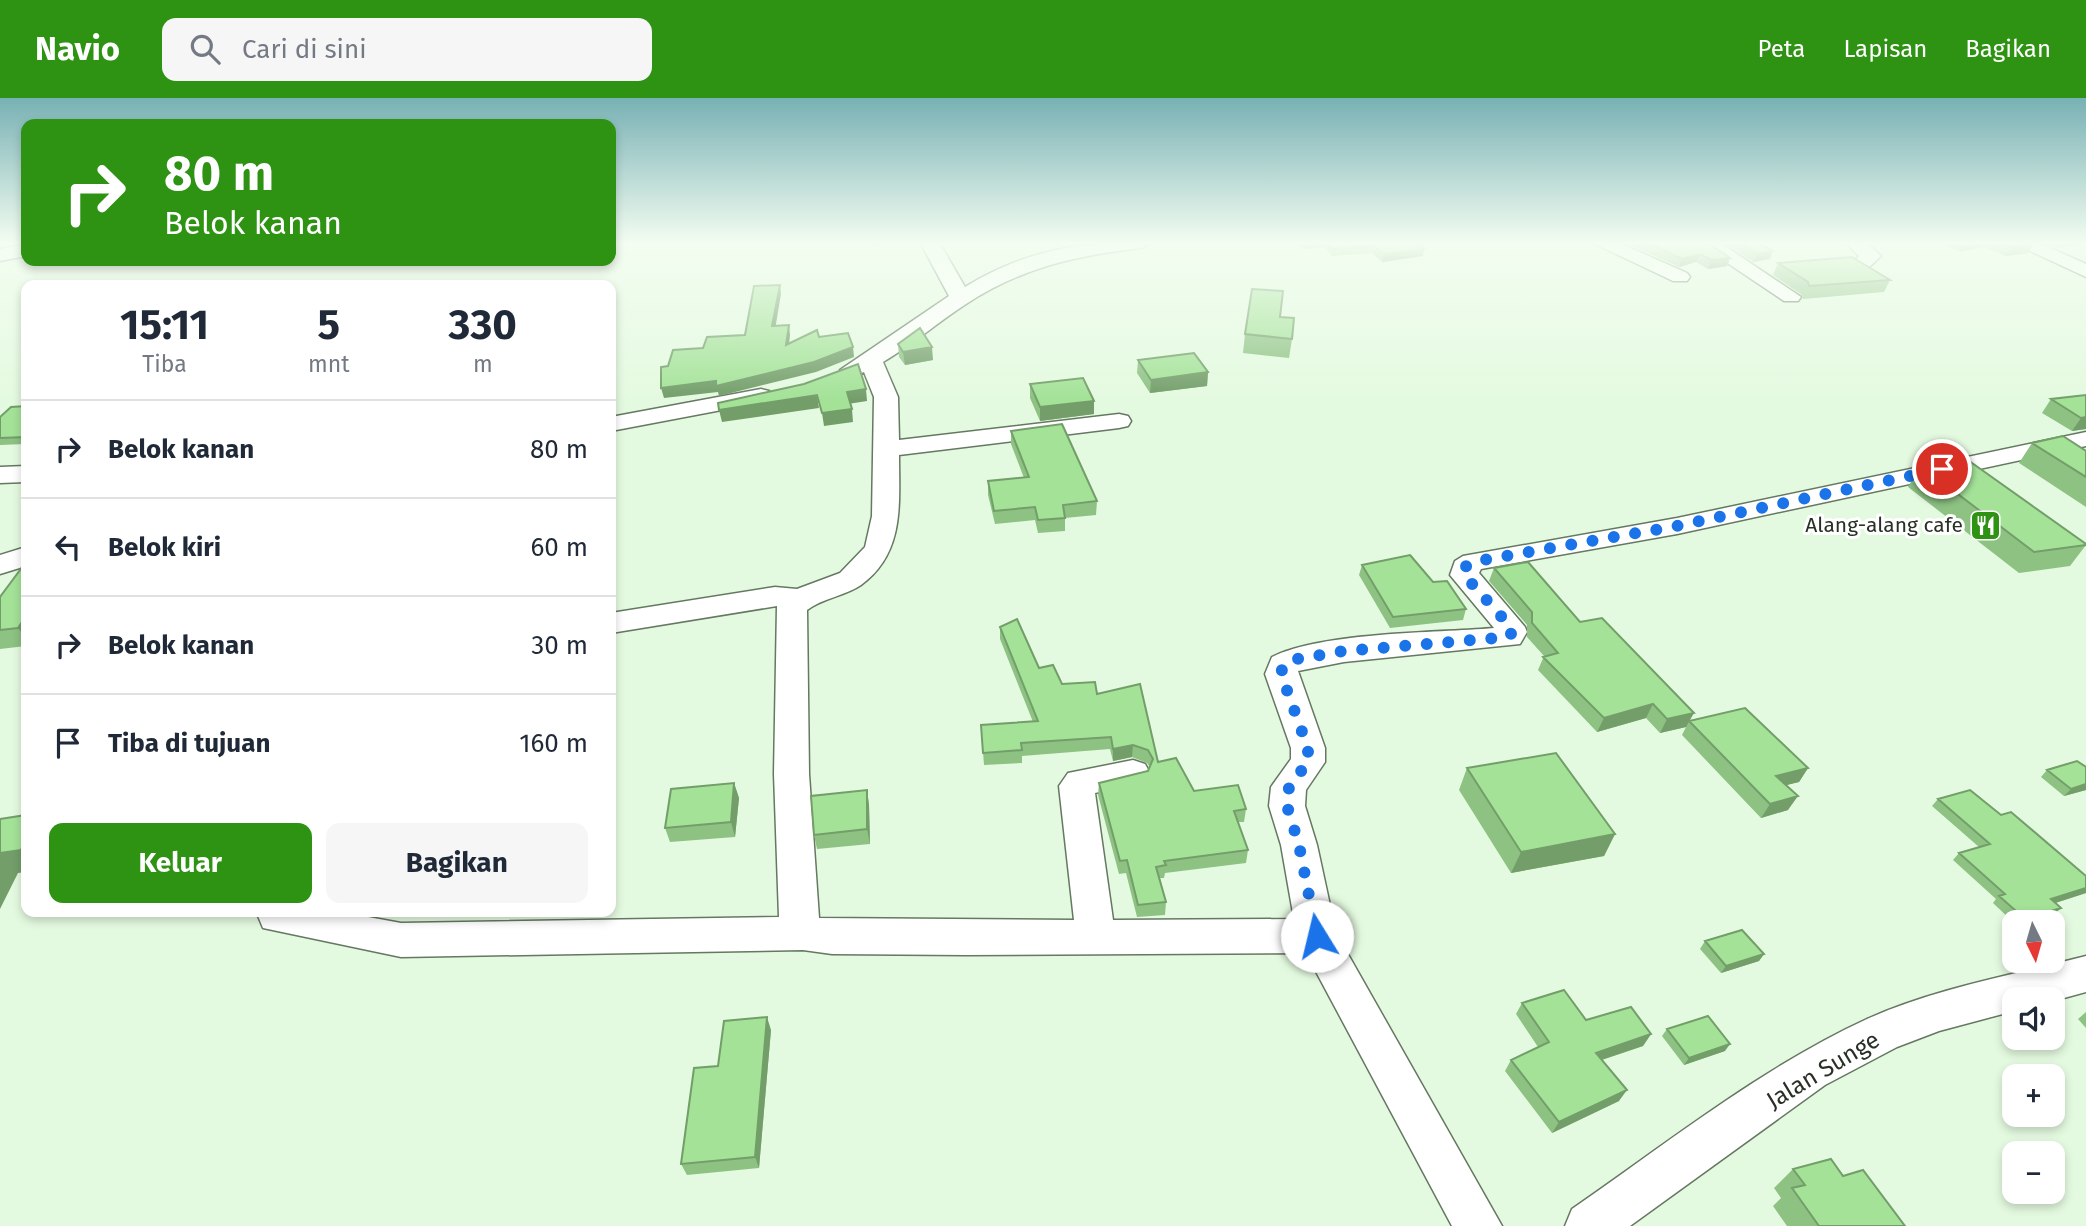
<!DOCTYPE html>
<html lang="id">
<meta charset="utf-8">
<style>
:root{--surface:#fff;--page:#f6f6f7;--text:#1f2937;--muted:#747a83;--line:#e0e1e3;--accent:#2e9213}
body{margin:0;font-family:"Fira Sans",sans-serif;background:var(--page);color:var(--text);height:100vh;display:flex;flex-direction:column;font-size:26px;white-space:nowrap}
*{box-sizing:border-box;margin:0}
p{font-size:23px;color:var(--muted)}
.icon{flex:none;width:38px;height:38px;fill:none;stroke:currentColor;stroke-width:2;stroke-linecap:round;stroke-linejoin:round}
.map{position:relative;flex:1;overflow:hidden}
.sheet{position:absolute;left:21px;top:182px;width:595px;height:637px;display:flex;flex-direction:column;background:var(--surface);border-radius:14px;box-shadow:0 4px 10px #0003}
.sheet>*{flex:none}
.top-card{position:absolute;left:21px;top:21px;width:595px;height:147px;border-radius:14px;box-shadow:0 4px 10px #0003;background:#2e9213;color:#fff;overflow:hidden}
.needle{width:46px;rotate:175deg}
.tools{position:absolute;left:2002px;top:812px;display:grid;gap:14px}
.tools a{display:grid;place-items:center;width:63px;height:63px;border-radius:14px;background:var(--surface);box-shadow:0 4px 10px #0003;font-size:35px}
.pin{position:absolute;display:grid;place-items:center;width:60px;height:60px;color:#fff;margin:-30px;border:4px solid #fff;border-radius:50%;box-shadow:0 2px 7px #0007}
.me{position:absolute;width:77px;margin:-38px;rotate:351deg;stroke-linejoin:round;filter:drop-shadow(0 0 5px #0008)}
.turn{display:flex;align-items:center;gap:24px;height:147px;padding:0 28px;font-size:32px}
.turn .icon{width:91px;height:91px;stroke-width:2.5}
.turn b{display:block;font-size:49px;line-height:60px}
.eta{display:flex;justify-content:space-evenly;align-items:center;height:119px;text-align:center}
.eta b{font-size:42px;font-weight:700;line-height:49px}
.cta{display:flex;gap:14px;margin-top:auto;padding:14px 28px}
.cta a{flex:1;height:80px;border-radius:14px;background:var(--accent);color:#fff;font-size:28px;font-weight:700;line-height:80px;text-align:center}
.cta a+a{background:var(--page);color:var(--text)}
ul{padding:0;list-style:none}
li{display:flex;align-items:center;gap:21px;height:98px;padding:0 28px;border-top:2px solid var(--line)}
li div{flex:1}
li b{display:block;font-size:26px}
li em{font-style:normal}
header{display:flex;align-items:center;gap:42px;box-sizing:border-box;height:98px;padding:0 35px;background:var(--accent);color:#fff}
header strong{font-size:33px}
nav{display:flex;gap:38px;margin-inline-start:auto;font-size:24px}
.search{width:490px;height:63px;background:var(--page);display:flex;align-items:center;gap:18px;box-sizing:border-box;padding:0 24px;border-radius:14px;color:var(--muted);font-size:26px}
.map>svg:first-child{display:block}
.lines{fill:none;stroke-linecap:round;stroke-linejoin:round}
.minor-casing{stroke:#657861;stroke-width:3}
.minor{fill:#fff;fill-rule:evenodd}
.wall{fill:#8dc283}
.shaded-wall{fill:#739e6a}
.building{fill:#a4e298;stroke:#739e6a;stroke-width:2}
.route{stroke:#1a73e8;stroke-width:12;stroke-dasharray:0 21.6}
.labels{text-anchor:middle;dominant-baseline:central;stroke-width:6;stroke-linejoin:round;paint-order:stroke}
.poi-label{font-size:21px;fill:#293127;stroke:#fff;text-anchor:end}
.near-street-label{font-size:24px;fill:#293127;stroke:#fff}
</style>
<header>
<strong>Navio</strong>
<div class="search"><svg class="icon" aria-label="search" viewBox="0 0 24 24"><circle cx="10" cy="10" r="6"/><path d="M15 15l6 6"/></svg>Cari di sini</div>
<nav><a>Peta</a><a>Lapisan</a><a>Bagikan</a></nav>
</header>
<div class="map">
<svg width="2086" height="1128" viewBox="0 0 2086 1128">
<rect width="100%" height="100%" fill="#e4fae0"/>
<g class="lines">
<defs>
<path id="minor" d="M920,144H939L965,189C1028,151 1080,144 1151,144L1142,150C1078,157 1020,170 966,206C938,224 912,247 883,264L898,299L899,342L1119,316L1128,318L1131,323L1128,328L1119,330L899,357C899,406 905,455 861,487C845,498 823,500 807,512L809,676L819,820L1074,822L1059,688L1068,675L1133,662L1145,666L1150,675L1145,684L1095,695L1113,822L1294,821L1281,747L1269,708L1271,689L1291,661V650L1265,576L1272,559C1323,534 1434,535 1494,530L1450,477L1455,463L1463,458L1677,420L2086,334V348L1677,436L1481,471L1479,475L1525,529L1527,534L1520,546L1344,564L1298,573L1325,650V664L1306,692L1305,708L1317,747L1336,835L1502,1128H1452L1306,855L966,857L832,856L803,852L401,859L263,830L258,818L260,814H341L401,825L779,819L774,676L777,508L611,535V515L775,489L797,491L840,475L865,449L872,418L874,299L864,274L851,279L840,272L949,198Z
M1591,144H1617L1687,175L1690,179L1687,183H1673Z
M1696,144H1719L1801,199L1798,203H1784Z
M1845,144H1866L1881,158L1865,173H1851L1848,169L1859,158Z
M2011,144H2037L2086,166V179Z
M26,146V158L0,163V151Z
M761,291L769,293L773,298L769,303L611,333V319Z
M26,368V384L0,385V369Z
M26,449V468L0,476V457Z
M2086,858V894L2053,903L2014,901V913L1939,933L1897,949L1825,987L1630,1128H1565L1572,1111C1665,1047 1764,968 1867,921C1936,890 2013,877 2086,858Z"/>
</defs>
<!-- minor casing -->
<use href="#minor" class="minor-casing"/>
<!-- minor -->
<use href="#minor" class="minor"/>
</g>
<!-- wall -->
<path class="wall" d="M1297,144H1418L1423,158L1382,164L1372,155L1332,158L1324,149L1304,151Z
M1624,144H1707L1730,160L1727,168L1708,171L1696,164L1679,169Z
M1724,144H1757L1770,161L1753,164Z
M1939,144H2034L2028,155L2006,158L1984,149L1960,154Z
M2044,144H2082L2081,146L2057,150Z
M1778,165L1890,182L1884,194L1803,201L1802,197L1773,177Z
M1280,219L1292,241L1289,260L1243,255L1245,236Z
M898,246L933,262L905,267L899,259Z
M1138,262L1208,274L1207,288L1150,295L1137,275Z
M1030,286L1094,316L1040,323L1030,300Z
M2086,297V331L2072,333L2042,315L2051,301Z
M26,308V346L0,347V319Z
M1011,333L1097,403L1096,417L1065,420V433L1038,435L1035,422L995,426L988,397V383L1024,380L1011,346Z
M2032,345L2086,353V409L2019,365Z
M1921,368L2086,446V447L2070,468L2019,475L1908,389Z
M26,464V548L0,551V499Z
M1362,467L1433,484L1466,511L1463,522L1390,530L1359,477Z
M1494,470L1580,524L1690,623L1808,670L1799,684L1786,687L1788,712L1761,720L1682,637L1686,629L1660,635L1646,620L1597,634L1538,572L1544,558L1527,539V527L1489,483Z
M1000,529L1039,570L1062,586L1097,596L1140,586L1158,664L1194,693L1246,711L1244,724H1238L1248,752L1246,765L1165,775L1164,780H1160L1166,804L1165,817L1137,819L1126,775L1119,776L1098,697L1099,685L1148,673L1150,669L1147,665L1132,659L1113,663L1110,651L1022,658V665L984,667L981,627L1033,624L1000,541Z
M2086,669V692L2064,698L2041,679L2047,672Z
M1467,670L1615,736L1604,758L1511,775L1459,692Z
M734,685L739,700L735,739L670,744L665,730Z
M867,692L869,707L870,746L817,751L814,737Z
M1938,701L2001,717L2086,778V795L2055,805L2061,810L2053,817L2031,824L2014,825L1993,805L1996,801L1953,762L1959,755L1979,749L1932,708Z
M1705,843L1764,856L1759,863L1721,875L1700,851Z
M1522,905L1586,922L1651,936L1643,948L1602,962L1619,1003L1552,1035L1505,973L1511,962L1538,949L1516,916Z
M2086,914V930L2078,921Z
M1667,931L1725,953L1684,967L1662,938Z
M771,932L759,1070L687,1077L681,1066Z
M1793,1071L1843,1078L1905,1128H1787L1773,1108L1781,1100L1774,1090Z"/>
<!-- shaded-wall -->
<path class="shaded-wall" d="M872,144H890L872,148Z
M1306,144H1325L1324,149L1304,151Z
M1965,144H1987L1984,149L1960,154Z
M2034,144L2028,155L2006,158L2012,148Z
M2060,144H2082L2081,146L2057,150Z
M1424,151L1423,158L1382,164L1384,156Z
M1773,153L1770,161L1753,164L1757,156Z
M1700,156L1696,164L1679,169L1682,161Z
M1730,160L1727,168L1708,171L1711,162Z
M780,187L781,196L774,238L772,228Z
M789,227L790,237L788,257L786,247Z
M853,249L854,259L816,274L719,298L718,294L664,300L661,290Z
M932,249L933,262L905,267L903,254Z
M1208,274L1207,288L1150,295L1151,282Z
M866,291L867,303L848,306L847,294Z
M817,297L819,310L722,324L719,312Z
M1094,303V316L1040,323V309Z
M852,311L853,324L824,328L822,315Z
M2086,319V331L2072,333L2081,320Z
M26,518V540L18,530Z
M1653,606L1646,620L1597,634L1604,620Z
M1694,615L1686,629L1660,635L1667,621Z
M1133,647L1132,659L1113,663V651Z
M1808,670L1799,684L1767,692L1776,678Z
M734,685L739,700L735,739L731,724Z
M2086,686V692L2064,698L2071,691Z
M867,692L869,707L870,746L867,731Z
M1798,698L1788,712L1761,720L1770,706Z
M1615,736L1604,758L1511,775L1521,754Z
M26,741V774L18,775L0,811V755Z
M2086,790V795L2043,809L2051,801Z
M2061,810L2053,817L2031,824H2022L2025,821Z
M1764,856L1759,863L1721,875L1726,868Z
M767,919L771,932L759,1070L755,1059Z
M1651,936L1643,948L1589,966L1596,955Z
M1730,946L1725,953L1684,967L1689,960Z
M1627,992L1619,1003L1552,1035L1559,1024Z"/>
<!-- building -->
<path class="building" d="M1328,144H1418L1424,151L1384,156L1374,148L1333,151Z
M1645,144H1707L1730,160L1711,162L1700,156L1682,161Z
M1740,144H1757L1773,153L1757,156Z
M2004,144H2034L2012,148Z
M1852,159L1890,182L1809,188L1808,184L1778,165Z
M780,187L772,228L789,227L786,247L817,232L819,239L848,235L853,249L814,264L716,288V283L661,290V269L668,268L673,252L703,250L707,239L745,237L754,188Z
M1252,191L1283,193L1280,219L1294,220L1292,241L1245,236Z
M920,230L932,249L903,254L898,246Z
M1194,255L1208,274L1151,282L1138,262Z
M858,266L866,291L847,294L852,311L822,315L817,297L719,312L718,305L804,286Z
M1083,280L1094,303L1040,309L1030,286Z
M2086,297V319L2081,320L2051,301Z
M26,308V339L0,340V319L11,309Z
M1062,326L1097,403L1063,407L1065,420L1038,422L1035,409L994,413L988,383L1029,379L1011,333Z
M2063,338L2086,353V379L2032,345Z
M1965,360L2086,446V447L2034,454L1921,368Z
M1410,457L1433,484L1447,483L1466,511L1393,519L1362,467Z
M26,464V518L18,530L0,532V499Z
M1528,464L1580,524L1602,520L1694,615L1667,621L1653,606L1604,620L1543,559L1558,555L1532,525V514L1494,470Z
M1017,521L1039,570L1053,567L1062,586L1095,584L1097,596L1140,586L1158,664L1176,660L1194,693L1238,687L1246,711L1234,713L1248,752L1164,763L1166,767L1156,769L1166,804L1138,807L1127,762L1120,763L1099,685L1148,673L1153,661L1148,652L1133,647L1113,651L1111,639L1021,645L1022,652L983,655L981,627L1038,623L1000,529Z
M1745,610L1808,670L1776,678L1798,698L1770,706L1689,623Z
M1556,655L1615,736L1521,754L1467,670Z
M2077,663L2086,669V686L2071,691L2047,672Z
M734,685L731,724L665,730L671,691Z
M867,692V731L814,737L811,698Z
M1970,692L2001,717L2011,714L2086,778V790L2051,801L2061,810L2025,821L1999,798L2005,796L1959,755L1990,746L1938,701Z
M26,717V741L21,752L0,755V721Z
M1742,832L1764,856L1726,868L1705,843Z
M1564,892L1586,922L1631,909L1651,936L1596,955L1627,992L1559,1024L1511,962L1549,944L1522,905Z
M1708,918L1730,946L1689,960L1667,931Z
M767,919L755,1059L681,1066L694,970L718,968L724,923Z
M1831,1061L1843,1078L1863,1072L1905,1128H1819L1792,1090L1805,1087L1793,1071Z"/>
<!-- sky -->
<linearGradient id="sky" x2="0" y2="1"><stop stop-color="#78b1b4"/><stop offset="0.48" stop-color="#f3fdf1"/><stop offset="1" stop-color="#f3fdf1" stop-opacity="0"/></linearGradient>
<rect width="2086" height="302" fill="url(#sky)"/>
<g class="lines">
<!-- route -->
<path class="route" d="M1317,838L1299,747L1287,708L1289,689L1308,664V650L1281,576L1283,567L1297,561L1344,553L1509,539L1512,534L1510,528L1464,477L1465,469L1472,464L1677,428L1942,371"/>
</g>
<!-- icons -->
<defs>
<symbol id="restaurant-square" viewBox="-11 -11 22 22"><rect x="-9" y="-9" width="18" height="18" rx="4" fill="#2e9213" stroke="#fff"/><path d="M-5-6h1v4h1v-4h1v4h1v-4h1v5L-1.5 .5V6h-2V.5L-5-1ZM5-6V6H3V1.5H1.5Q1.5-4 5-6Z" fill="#fff"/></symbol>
</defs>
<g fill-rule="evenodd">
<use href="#restaurant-square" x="1968" y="410" width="35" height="35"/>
</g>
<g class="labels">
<!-- poi labels -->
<g class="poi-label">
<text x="1963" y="427">Alang-alang cafe</text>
</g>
<!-- near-street labels -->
<g class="near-street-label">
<text transform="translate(1823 972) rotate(-31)">Jalan Sunge</text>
</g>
</g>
</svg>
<div class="tools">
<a><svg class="needle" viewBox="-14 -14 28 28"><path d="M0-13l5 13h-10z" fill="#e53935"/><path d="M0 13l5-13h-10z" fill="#747a83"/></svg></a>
<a><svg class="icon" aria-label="sound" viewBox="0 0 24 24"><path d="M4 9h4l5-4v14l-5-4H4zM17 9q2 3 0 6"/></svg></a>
<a>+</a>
<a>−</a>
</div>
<div class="pin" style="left:1942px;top:371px;background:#d93025"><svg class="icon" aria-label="arrive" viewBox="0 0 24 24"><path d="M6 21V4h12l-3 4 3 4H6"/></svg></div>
<svg class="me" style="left:1317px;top:838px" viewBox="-20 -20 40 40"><circle r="19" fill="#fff"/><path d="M0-13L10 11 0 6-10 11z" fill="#1a73e8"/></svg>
<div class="top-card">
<div class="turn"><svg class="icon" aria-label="right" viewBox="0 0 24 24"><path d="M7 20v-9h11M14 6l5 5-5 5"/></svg><div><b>80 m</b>Belok kanan</div></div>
</div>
<section class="sheet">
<div class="eta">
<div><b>15:11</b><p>Tiba</p></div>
<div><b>5</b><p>mnt</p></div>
<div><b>330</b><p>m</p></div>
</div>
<ul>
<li><svg class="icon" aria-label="right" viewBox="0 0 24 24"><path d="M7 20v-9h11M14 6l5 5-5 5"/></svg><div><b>Belok kanan</b></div><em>80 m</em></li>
<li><svg class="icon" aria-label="left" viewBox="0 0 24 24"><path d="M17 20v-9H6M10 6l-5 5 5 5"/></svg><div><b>Belok kiri</b></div><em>60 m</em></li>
<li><svg class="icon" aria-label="right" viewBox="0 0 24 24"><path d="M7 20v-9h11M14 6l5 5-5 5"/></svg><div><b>Belok kanan</b></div><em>30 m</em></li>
<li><svg class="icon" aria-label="arrive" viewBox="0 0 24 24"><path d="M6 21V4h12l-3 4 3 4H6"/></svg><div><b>Tiba di tujuan</b></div><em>160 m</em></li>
</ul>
<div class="cta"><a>Keluar</a><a>Bagikan</a></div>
</section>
</div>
